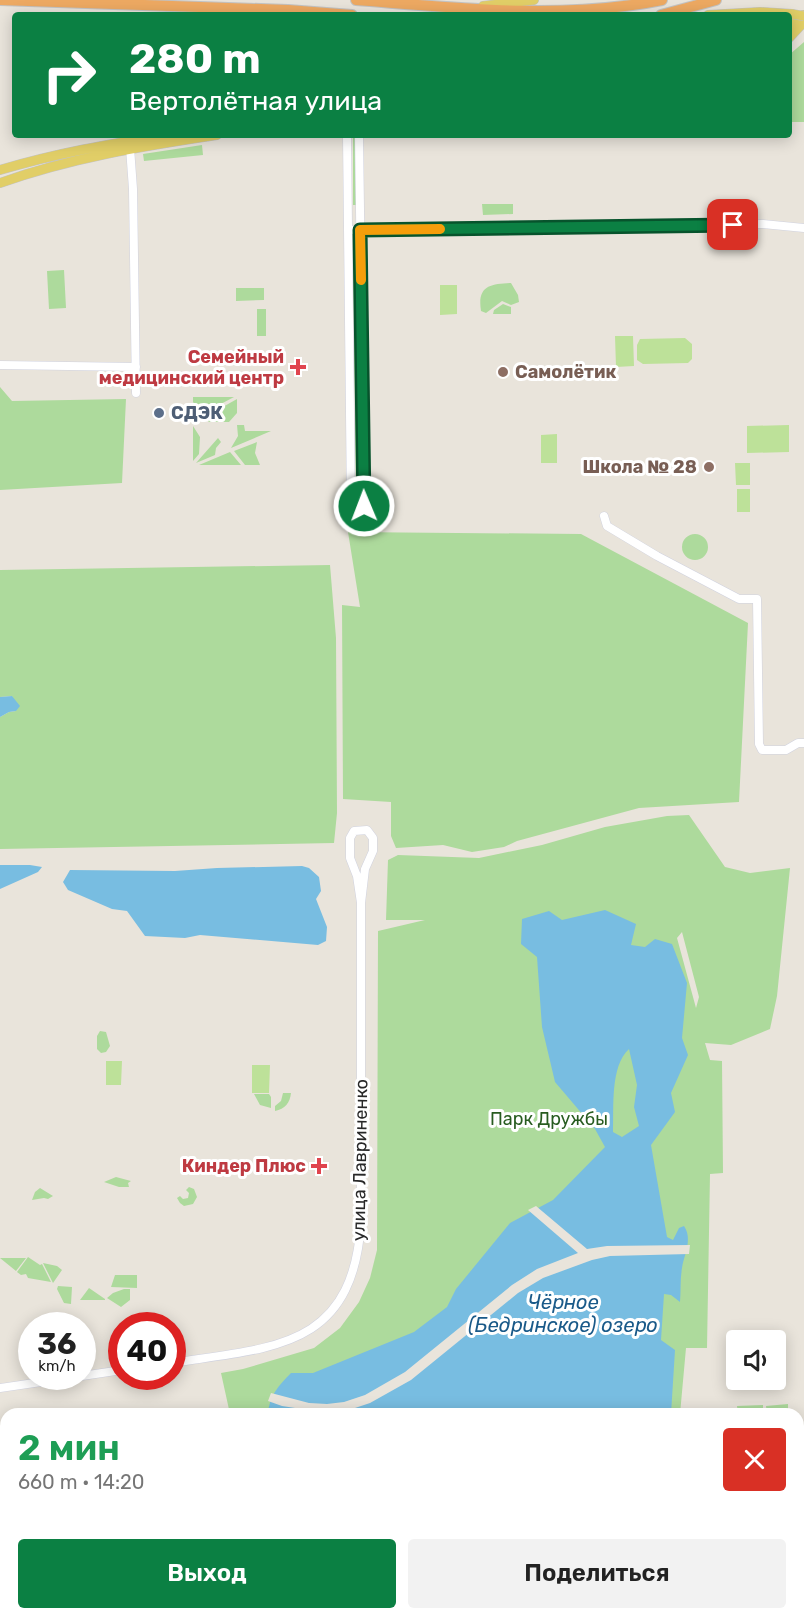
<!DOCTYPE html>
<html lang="ru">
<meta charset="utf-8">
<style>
:root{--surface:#fff;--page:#f2f2f2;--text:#222;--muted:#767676;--accent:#0b8043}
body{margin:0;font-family:Rubik,sans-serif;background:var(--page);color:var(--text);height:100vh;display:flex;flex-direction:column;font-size:22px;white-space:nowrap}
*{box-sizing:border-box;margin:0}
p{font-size:20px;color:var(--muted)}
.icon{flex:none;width:33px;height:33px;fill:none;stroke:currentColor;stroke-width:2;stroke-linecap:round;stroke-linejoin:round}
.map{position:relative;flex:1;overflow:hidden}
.drawer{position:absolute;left:0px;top:1408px;width:804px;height:212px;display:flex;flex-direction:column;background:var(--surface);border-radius:18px 18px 0 0;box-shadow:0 3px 15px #0003}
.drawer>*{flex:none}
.guide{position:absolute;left:12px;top:12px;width:780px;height:126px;border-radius:6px;box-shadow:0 3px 15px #0003;background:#0b8043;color:#fff;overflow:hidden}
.fabs{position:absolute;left:726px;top:1330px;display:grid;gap:12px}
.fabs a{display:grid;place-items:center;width:60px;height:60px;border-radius:6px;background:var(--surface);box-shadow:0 3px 15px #0003;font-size:30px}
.speed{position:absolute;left:18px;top:1312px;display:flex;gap:12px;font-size:30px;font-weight:700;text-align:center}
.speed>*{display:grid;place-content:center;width:78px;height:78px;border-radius:50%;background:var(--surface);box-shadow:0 3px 15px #0003;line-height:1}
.speed small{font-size:15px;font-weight:400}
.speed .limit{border:9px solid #d22;background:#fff;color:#111}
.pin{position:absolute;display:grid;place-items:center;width:51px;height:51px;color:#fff;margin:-26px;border-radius:12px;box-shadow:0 3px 9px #0006}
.me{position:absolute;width:66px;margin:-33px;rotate:359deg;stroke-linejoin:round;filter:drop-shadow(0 0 4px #0008)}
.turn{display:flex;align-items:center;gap:21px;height:126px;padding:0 18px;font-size:27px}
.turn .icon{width:78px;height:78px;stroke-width:2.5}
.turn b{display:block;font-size:42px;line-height:51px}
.round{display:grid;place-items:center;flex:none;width:63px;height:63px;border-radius:6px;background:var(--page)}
.summary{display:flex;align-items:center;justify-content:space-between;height:102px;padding:0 18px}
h1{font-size:36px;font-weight:600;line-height:45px;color:#1e9e55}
.primary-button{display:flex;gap:12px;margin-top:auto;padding:12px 18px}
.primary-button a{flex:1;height:69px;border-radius:6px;background:var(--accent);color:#fff;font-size:24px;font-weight:600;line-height:69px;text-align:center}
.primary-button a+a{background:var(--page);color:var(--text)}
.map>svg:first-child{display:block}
.green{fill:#adda9c;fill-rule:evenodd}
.pitch{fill:#bde199}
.water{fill:#78bde1;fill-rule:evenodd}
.pier{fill:#e9e4db}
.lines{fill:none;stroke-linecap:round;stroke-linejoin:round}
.minor-casing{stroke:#d0d2df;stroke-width:9}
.major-casing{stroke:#c3c3c3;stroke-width:10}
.highway-casing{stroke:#c3c3c3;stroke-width:12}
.minor{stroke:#fff;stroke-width:8}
.major{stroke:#e1ce67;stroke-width:9}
.highway{stroke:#eda962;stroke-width:10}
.major-bridge-casing{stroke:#c3c3c3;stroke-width:10;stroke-linecap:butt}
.major-bridge{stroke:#e1ce67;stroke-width:9}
.route-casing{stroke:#07532c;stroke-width:15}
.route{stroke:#0b8043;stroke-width:10}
.slow{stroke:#f59e0b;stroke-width:10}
.health-dot{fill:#e0444e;stroke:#fff;stroke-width:2}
.education-dot{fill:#8d6e63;stroke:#fff;stroke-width:2}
.service-dot{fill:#5c6f8a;stroke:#fff;stroke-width:2}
.labels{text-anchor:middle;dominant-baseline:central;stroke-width:6;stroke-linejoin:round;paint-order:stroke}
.health-label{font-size:18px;font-weight:bold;fill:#be3a42;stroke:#fff;text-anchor:end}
.education-label{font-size:18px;font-weight:bold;fill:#785e54;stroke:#fff;text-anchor:start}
.service-label{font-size:18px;font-weight:bold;fill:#4e5e75;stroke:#fff;text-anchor:start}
.park-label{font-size:18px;fill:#285c20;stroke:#fff}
.street-label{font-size:18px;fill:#282828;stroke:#fff}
.water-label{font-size:20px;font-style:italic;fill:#1a5a89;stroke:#fff}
</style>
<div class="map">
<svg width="804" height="1619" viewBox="0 0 804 1619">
<rect width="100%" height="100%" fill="#e9e4db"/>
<!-- green -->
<path class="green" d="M804,42V122H789V55Z
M353,135H356V205H353Z
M202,145L203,155L144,161L143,154Z
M482,204H513V214L483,215Z
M353,243H357L360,498H356Z
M64,270L66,308L49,309L47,271Z
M511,283L518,295L519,302L511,305L502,301L486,313L481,311C477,286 490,284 511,283Z
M236,288H264V300L236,301Z
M503,304L511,307V314H493L494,310Z
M257,309H266V336H257Z
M0,387L12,401L126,399L122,483L0,490Z
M193,397H234L202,414L193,402Z
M237,399V413L229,422H209L205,417Z
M237,425H244L245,431H271L231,448L238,436Z
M193,426L200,437L199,454L193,461Z
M218,438L221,442L216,448L215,455L196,463Z
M257,442L255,453L260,465H245L234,451Z
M230,452L241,465H199Z
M348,532L581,534L748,623L739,802L639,808L517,841L504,847L472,852L443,845L396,848L391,836V802L343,799L342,605L360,607Z
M682 547a13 13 0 1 1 26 0a13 13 0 1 1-26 0Z
M330,565L336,638L337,813L334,843L0,849V717L9,712L16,711L12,696L0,697V570Z
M689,815L725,867L750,873L790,868L777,996L770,1029L731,1045L705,1043L710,1060L722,1061L723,1173L710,1174L707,1348H686L680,1414H230L221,1373L243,1369L314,1348L340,1328L359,1302L370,1278L377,1250L378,931L425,920H386L388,860L398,855L479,858L542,845L605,827L667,816ZM682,932L699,997L696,1008L677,938Z
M100,1031L106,1032L110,1046L106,1052L101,1053L97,1049V1036Z
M283,1093H291C290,1103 285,1109 275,1111V1106L281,1101Z
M254,1094H269L271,1097V1108L260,1105Z
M116,1177L131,1181L128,1183L129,1187H119L104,1182Z
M189,1187L194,1189L197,1197L193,1204L184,1206L180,1203L177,1198L180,1196L183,1199L188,1198L189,1193L186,1190Z
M40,1188L53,1196L48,1199L44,1198L32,1200L35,1192Z
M28,1257L40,1265L42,1264L51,1282L28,1278L26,1274L21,1275L17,1272Z
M0,1258H26L16,1271Z
M43,1263L57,1266L62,1270L53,1283Z
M115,1275H137V1288L111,1287Z
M58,1286L72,1287L71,1304L64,1303L57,1289Z
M89,1288L105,1299V1300H80Z
M124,1289H130V1300L121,1307L107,1298L113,1293Z
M788,1404V1414H767L766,1406Z
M763,1405V1414H738L737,1406Z
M220,1614H665L664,1619H221Z"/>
<!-- pitch -->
<path class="pitch" d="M440,285H457V314L440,315Z
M615,336H633L634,366L616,367Z
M685,338L692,344V359L688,363L643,364L637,360V345L640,339Z
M789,425V452L747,453V426Z
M557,434V463H541V435Z
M735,463H750V485H736Z
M737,489H750V512H737Z
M106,1061H122L121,1085H106Z
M252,1065H270L269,1093H252Z"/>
<!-- water -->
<path class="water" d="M12,696L20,706L16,711L9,712L0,717V697Z
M0,865H30L42,867L38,872L0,889Z
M302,866L309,868L319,877L321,891L316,899L327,927L326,941L318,945L200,935L185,938L145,936L127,911L112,909L68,890L63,882L70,870L175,871L217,868Z
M605,910L636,924L631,945L645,947L655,939L672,944L687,983L682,1038L688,1055L671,1093L675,1112L651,1145L667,1237L673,1240L679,1228L684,1226C693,1239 684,1255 682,1268C680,1279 681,1291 680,1302L671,1295L664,1294L661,1340L675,1350L671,1414H268C269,1396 279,1385 291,1373H313L414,1332L447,1307L456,1289L510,1223L553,1200L605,1147L595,1129L555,1082L542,1027L537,957L521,944L522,919L549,911L562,920ZM629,1049L637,1085L634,1107L639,1126L622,1137L613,1132C614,1108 610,1066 629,1049Z
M300,1614H649V1619H300Z"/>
<!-- pier -->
<path class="pier" d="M536,1206L587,1249L607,1246L690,1245L689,1254L610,1256L592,1260L543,1278L518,1293L411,1380L370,1403L346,1411L328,1413L282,1406L268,1401L271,1393L309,1403L327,1404L344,1402L365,1395L405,1372L512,1285L537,1269L578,1253L528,1210Z"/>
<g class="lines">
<defs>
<path id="minor" d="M347,135L351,506L354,510H361L364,506L359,135
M130,148L133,189L136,393
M348,230L763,224L804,228
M0,365L136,367
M604,516L607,526L657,556L739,599H757L759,744L762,750H786L798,743H804
M172,1363C274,1347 353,1349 361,1222V903L357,876L350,858V838L354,831L367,830L373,838V851L365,869L361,903
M82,1376L122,1370
M0,1388L75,1377"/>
<path id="major" d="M483,6L534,0
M708,15L760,12L792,14
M789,28L803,15
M789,38L804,22
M0,170C57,153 109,144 167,135
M0,183C70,158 143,146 217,135"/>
<path id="highway" d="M0,0L288,10L352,15
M356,0C458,8 561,20 662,0
M661,15L716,0"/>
</defs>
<!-- minor casing -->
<use href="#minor" class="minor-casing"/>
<!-- major casing -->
<use href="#major" class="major-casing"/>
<!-- highway casing -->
<use href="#highway" class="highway-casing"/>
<!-- minor -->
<use href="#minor" class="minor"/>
<!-- major -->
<use href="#major" class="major"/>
<!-- highway -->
<use href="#highway" class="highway"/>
<defs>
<path id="major-bridge" d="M792,14L804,16"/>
</defs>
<!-- major-bridge casing -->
<use href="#major-bridge" class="major-bridge-casing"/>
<!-- major-bridge -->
<use href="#major-bridge" class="major-bridge"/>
</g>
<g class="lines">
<defs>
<path id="route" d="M364,506L360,230L733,225"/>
</defs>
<!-- route casing -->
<use href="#route" class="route-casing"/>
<!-- route -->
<use href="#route" class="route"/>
<!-- slow -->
<path class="slow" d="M361,280L360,230L440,229"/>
</g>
<!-- markers -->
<g class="health-dot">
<path d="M295 358h6v6h6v6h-6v6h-6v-6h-6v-6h6z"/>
<path d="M316 1157h6v6h6v6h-6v6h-6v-6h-6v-6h6z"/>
</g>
<g class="education-dot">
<circle cx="503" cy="372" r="6"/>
<circle cx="709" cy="467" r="6"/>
</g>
<circle class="service-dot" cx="159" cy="413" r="6"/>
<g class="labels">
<!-- health labels -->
<g class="health-label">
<text x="284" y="357">Семейный<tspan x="284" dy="21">медицинский центр</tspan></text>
<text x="306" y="1166">Киндер Плюс</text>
</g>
<!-- education labels -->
<g class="education-label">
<text x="515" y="372">Самолётик</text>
<text x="697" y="467" text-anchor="end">Школа № 28</text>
</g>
<!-- service labels -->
<g class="service-label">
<text x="171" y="413">СДЭК</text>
</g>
<!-- park labels -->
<g class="park-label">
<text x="549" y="1119">Парк Дружбы</text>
</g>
<!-- street labels -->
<g class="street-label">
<text transform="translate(360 1160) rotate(-89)">улица Лавриненко</text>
</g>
<!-- water labels -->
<g class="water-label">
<text x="563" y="1302">Чёрное<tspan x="563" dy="23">(Бедринское) озеро</tspan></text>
</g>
</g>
</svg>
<div class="fabs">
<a><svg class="icon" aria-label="sound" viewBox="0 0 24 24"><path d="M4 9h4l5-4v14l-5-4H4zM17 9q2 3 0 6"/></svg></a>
</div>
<div class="speed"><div>36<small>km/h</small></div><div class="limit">40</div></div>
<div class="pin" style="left:733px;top:225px;background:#d93025"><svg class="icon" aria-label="arrive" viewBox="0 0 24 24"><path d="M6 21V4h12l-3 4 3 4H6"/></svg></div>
<svg class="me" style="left:364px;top:506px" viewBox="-20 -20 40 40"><circle r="17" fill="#0b8043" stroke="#fff" stroke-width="3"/><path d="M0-11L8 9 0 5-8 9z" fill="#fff"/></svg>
<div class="guide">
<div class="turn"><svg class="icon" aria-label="right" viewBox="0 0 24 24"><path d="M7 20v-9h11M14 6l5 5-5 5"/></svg><div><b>280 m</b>Вертолётная улица</div></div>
</div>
<section class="drawer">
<div class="summary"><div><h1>2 мин</h1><p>660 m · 14:20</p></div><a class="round" style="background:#d93025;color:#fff"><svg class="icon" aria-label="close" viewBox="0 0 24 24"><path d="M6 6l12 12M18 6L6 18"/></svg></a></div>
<div class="primary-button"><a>Выход</a><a>Поделиться</a></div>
</section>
</div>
